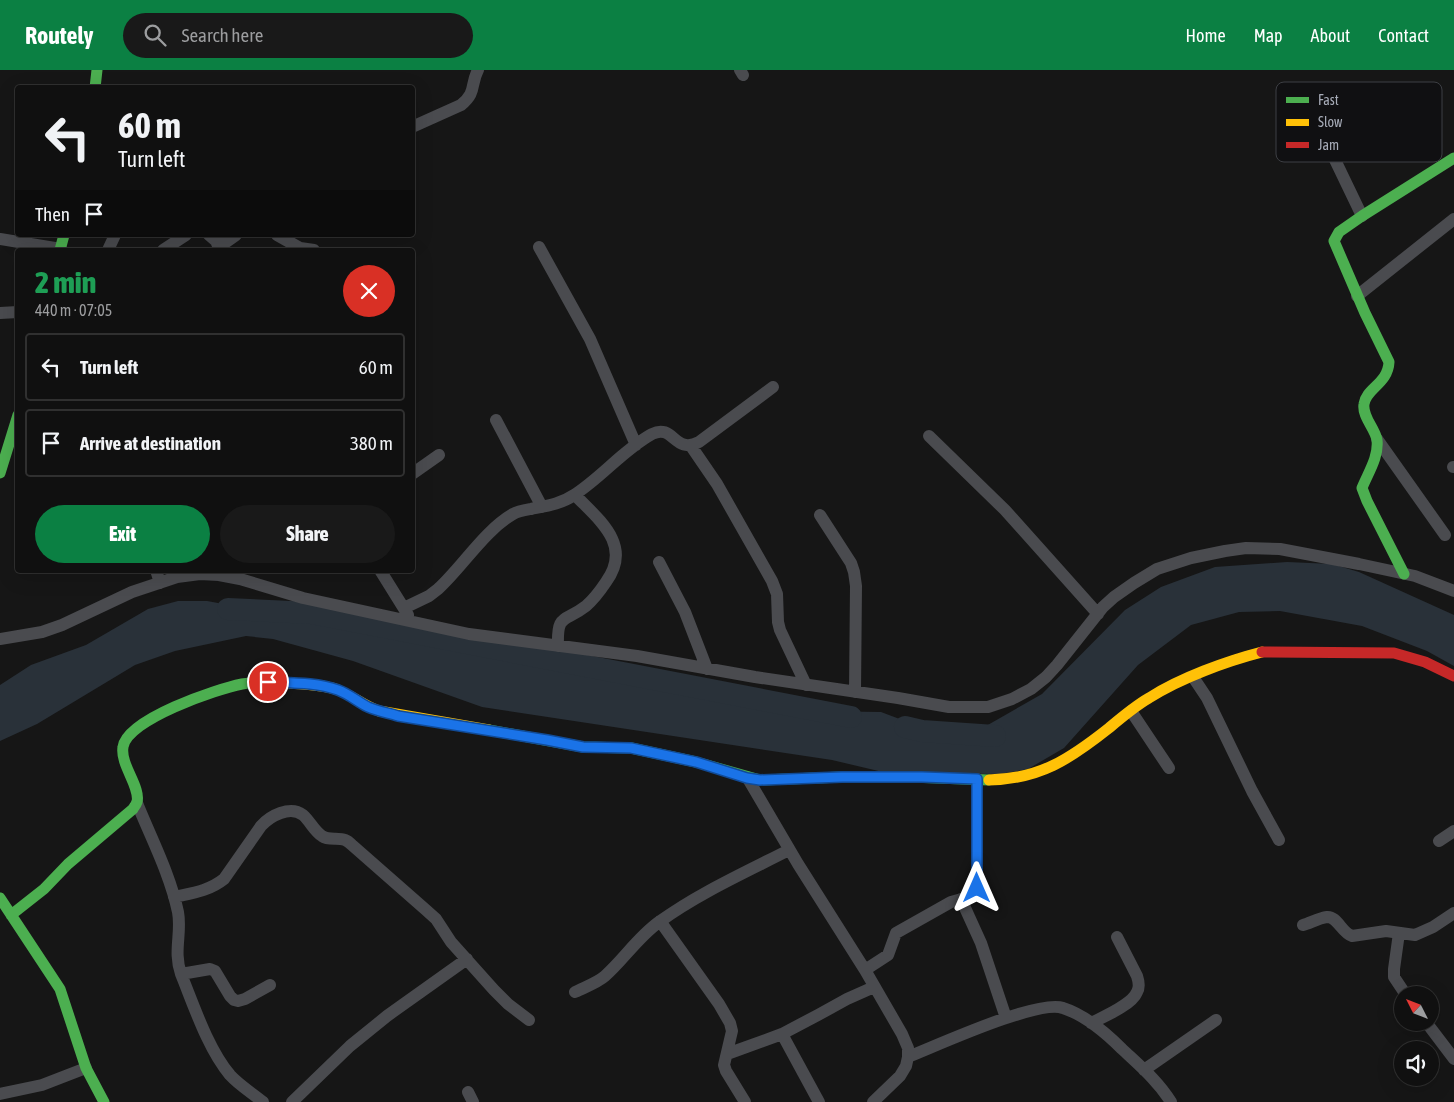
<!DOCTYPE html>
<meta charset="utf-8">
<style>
:root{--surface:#101010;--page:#191919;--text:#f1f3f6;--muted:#9c9d9f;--line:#303030;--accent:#0b8043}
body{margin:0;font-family:"Asap Condensed",sans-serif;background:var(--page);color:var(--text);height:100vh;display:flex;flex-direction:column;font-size:19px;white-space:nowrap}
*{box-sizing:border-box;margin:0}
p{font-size:16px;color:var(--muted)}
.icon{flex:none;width:28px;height:28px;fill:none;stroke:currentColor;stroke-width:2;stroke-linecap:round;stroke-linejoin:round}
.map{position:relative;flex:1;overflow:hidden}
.sheet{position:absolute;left:15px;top:178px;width:400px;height:325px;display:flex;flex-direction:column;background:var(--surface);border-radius:5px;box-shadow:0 5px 20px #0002,0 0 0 1px var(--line)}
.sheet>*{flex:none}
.banner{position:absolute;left:15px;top:15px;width:400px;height:152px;border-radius:5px;box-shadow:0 5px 20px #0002,0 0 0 1px var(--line);background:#101010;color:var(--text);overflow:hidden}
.needle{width:32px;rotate:312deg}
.fabs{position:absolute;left:1394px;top:916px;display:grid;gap:10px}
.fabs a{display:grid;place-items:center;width:45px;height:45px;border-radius:50%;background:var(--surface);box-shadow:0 5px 20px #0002,0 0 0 1px var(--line);font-size:25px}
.pin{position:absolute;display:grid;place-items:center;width:42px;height:42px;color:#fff;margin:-21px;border:2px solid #fff;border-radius:50%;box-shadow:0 1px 5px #0007}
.me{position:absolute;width:55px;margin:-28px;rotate:0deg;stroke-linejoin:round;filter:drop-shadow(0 0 4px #0008)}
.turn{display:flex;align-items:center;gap:18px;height:105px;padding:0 20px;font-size:22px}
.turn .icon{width:65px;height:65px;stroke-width:2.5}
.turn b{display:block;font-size:35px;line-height:42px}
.then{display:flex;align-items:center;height:48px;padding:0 20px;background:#0003;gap:10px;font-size:19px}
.round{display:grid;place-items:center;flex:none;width:52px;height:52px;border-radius:26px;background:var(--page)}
.headline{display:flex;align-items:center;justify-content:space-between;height:85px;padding:0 20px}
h1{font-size:30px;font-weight:800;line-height:38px;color:#1e9e55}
.action{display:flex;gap:10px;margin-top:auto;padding:10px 20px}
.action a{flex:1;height:58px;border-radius:30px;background:var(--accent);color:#fff;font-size:20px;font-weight:800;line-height:58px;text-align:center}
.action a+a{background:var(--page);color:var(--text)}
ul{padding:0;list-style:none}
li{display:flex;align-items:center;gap:15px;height:68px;margin:0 10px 8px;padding:0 10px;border:2px solid var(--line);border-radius:5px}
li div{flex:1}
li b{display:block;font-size:19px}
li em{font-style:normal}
header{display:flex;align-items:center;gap:30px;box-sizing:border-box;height:70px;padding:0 25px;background:var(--accent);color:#fff}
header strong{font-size:24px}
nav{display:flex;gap:28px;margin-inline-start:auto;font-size:18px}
.search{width:350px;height:45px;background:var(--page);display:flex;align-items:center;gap:12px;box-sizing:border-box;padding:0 18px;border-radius:28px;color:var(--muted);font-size:19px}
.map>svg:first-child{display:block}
.water{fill:#293139}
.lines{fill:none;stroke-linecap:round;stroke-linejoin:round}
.river{stroke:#293139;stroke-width:22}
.street{stroke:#4a4b4f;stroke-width:12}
.fast{stroke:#4caf50;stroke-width:11}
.slow{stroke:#ffc107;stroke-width:11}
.jam{stroke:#c62828;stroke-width:11}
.route-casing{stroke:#114b97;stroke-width:12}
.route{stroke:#1a73e8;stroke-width:9}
.key{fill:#101012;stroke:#3d3f44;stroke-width:1}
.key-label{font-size:14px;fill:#a7acb8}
</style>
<header>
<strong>Routely</strong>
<div class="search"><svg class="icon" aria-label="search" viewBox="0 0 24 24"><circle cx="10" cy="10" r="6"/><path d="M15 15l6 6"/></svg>Search here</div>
<nav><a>Home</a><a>Map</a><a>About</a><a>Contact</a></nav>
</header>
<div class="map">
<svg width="1454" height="1032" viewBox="0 0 1454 1032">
<rect width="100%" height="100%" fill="#161616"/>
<!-- water -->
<path class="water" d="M1287,492L1332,494L1359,502L1454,545V596L1427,581L1362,556L1280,541L1239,542L1191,555L1138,595L1064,678L1028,699L1001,704L887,703L832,690L482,637L353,591L273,569L246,566L175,581L135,595L37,654L0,671V615L31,595L86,575L148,539L178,531H207L809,641L881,642L950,668L979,660L1042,624L1125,540L1161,517L1215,497Z"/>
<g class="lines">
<!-- river -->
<path class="river" d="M228,539L311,543L851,647
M905,657L922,661L995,666"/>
<!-- street -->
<path class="street" d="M740,0L743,5
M412,57L461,35C477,22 470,15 478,0
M1325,69L1362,146
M209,165L216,171L220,180
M277,165L300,178L314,180
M0,169L61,179
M219,177L236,165
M539,177L590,269L636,375
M108,180L115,165
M163,180L186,165
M1357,226L1454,149
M0,243L18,242
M496,350L542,437
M929,366L1005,440L1098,544
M1377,369L1445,465
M691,376L717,414L772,511L777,524L778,552L780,560L806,615
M1453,397H1454
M412,404L439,385
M820,445L851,493L854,502L856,516L855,622
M659,492L685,542L707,599
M156,500L160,513
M380,500L408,545
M404,538L429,526L438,519C463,496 484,461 513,444C518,441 525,440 531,439C546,436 561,434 574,425C602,407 623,380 652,364C674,353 674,385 699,372L773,317
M0,569L42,562L62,555L132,522L177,507L200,504L219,505L240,509L303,528L469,564L637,586L755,607L898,628L949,637H988L1012,629L1031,619L1046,607L1057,595L1103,537L1114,527L1134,513L1157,499L1191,488L1225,481L1246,478L1280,479L1359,494L1415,506L1454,521
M558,576C557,543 564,553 586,536C594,529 600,521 606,512C633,475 599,450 575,425
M1193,607L1207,628L1252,721L1279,770
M1131,641L1169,698
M747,707L798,794L865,900L902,964L908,978V987L906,996L900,1006L873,1032
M137,733C151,768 170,804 178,842C182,863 173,881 181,904C194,936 208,979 230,1005C239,1015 252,1023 263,1032
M1439,771L1454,761
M174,827C192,823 209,821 224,809L261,756C270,746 290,735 303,745C310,751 314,761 322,766C329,771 338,767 345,770C348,771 350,773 352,775L426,840L436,849L451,872L494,920L508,934L529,950
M961,829L981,873L1006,948
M660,851L719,934L730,953L732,961L724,995L726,1001L745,1032
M1303,855C1310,853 1319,848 1327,847C1337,846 1342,863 1352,866L1386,861L1415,865L1433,857L1454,843
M1399,863L1394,899V907L1406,925
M865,900L888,885L896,863L951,832L969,827L974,823L977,818V709
M181,904L210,899L215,901L230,926L234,930L238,931L245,929L270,915
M575,922C585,917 597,913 605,906C624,889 638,867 659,852C699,823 746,802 789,780
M1426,952L1454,989
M1091,953C1103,947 1132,935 1137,922C1140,917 1139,912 1137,906L1117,867
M782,964L819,1032
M727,984L782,964L818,945L847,929L874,917
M908,987C936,976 1038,929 1063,938C1085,945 1106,963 1122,979C1140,996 1158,1011 1171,1032
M1144,1000L1216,950
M468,1022L473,1032
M0,1024L42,1015L86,998
M292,1032L350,976L387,946L467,889"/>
<!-- fast -->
<path class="fast" d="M95,18L97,0
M60,180L64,165
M0,403L18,345
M1404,504L1367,431L1362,418C1368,403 1379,387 1377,370C1375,358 1362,347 1364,334C1366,318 1388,314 1389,292L1365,243L1334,171L1339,162L1362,146L1454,88
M489,660L583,677L631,678L696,692L760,710L843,707H911L989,710
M0,828L60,919L86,998L104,1032
M11,845L44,819L68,794L133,739C134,737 136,735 137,732C141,717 120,695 123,677C127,649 217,619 242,614C252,612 262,612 273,612"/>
<!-- slow -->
<path class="slow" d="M273,612C293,614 319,613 338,620C353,626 364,636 379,641L489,660
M989,710C1040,709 1070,689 1109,658C1122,647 1135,636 1149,628C1180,608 1227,591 1262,582"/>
<!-- jam -->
<path class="jam" d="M1262,582L1394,583L1425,592L1454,606"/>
</g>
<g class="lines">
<defs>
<path id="route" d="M268,612C291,613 316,612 338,620C349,624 358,632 368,637C377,641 388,643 398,646L547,670L583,677L631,678L696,692L747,708L760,710L842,707H922L977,709V818"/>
</defs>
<!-- route casing -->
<use href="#route" class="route-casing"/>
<!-- route -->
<use href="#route" class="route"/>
</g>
<!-- legend -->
<rect x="1276" y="12" width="166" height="80" rx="8" class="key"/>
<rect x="1286" y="27" width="23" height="6" fill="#4caf50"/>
<rect x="1286" y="49" width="23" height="7" fill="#ffc107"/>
<rect x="1286" y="72" width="23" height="6" fill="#c62828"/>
<g class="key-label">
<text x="1318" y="35">Fast</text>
<text x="1318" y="57">Slow</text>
<text x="1318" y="80">Jam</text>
</g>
</svg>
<div class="fabs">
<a><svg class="needle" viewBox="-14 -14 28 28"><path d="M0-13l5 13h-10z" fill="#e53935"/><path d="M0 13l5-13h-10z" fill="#9c9d9f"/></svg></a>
<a><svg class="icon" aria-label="sound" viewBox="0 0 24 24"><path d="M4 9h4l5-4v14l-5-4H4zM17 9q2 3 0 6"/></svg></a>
</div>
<div class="pin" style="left:268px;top:612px;background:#d93025"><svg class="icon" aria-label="arrive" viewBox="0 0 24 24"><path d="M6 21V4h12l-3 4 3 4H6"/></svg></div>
<svg class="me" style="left:977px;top:818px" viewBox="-20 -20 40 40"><path d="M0-17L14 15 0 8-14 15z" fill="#1a73e8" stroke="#fff" stroke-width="4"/></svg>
<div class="banner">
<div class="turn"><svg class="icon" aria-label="left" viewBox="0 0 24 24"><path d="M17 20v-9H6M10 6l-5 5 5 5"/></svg><div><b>60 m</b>Turn left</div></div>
<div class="then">Then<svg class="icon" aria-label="arrive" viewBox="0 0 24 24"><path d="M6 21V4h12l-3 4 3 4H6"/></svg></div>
</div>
<section class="sheet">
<div class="headline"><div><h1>2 min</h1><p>440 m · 07:05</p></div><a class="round" style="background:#d93025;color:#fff"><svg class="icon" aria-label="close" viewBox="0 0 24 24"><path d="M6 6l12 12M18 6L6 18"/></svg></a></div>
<ul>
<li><svg class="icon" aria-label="left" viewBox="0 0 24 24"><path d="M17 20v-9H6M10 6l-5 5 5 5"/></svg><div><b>Turn left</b></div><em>60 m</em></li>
<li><svg class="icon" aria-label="arrive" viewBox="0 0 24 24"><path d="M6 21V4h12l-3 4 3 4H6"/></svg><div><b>Arrive at destination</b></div><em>380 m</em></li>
</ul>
<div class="action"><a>Exit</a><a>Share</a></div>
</section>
</div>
